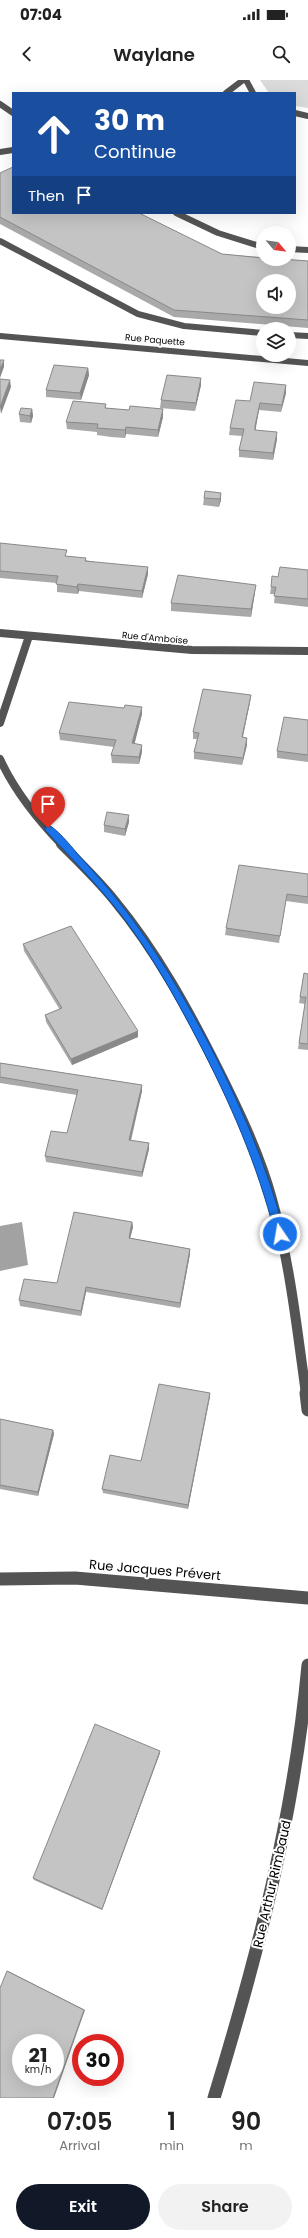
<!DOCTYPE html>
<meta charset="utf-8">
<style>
:root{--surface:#fff;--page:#f2f2f2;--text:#222;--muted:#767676;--accent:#111827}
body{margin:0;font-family:Poppins,sans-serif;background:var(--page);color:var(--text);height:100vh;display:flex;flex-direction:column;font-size:15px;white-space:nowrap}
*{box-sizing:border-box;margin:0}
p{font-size:13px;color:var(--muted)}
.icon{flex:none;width:22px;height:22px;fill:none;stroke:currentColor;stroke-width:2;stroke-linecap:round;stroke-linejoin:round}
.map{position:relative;height:2018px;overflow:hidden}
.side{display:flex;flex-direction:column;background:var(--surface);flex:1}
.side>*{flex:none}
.hud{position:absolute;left:12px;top:12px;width:284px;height:122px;border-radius:0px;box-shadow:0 4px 16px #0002;background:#1a4fa0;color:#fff;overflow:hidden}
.needle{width:26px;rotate:119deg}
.tools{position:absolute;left:256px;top:146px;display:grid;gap:8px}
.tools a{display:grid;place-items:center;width:40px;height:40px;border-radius:50%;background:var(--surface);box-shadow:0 4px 16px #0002;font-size:20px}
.speed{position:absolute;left:12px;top:1954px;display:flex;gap:8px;font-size:20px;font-weight:700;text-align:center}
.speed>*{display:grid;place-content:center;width:52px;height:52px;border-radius:50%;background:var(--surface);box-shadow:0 4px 16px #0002;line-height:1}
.speed small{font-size:10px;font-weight:400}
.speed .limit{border:6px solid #d22;background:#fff;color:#111}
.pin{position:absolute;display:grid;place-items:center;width:34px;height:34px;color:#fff;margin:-41px -17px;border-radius:50% 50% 50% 0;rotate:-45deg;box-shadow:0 0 4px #0007}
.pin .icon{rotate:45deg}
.me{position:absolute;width:44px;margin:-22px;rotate:348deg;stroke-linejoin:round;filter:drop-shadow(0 0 3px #0008)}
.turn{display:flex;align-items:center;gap:14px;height:84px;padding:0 16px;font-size:18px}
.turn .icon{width:52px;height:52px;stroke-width:2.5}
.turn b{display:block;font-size:28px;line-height:34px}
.then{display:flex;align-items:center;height:38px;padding:0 16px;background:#0003;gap:8px;font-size:15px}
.eta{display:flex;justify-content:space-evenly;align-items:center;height:68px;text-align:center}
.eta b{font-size:24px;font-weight:600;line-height:28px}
.button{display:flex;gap:8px;margin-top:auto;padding:8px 16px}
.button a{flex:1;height:46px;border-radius:24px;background:var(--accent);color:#fff;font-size:16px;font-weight:600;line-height:46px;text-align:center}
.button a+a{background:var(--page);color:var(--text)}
.status{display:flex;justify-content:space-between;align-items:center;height:28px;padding:0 20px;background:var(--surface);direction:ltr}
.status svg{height:11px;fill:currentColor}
header{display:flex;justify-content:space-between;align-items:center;height:52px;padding:0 16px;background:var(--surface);font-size:18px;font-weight:600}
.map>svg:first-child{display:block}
.green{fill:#dbdbdb}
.water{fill:#a2a2a2}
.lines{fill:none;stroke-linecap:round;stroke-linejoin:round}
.minor-far3{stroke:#545454;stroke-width:6}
.minor-far2{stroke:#545454;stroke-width:8}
.minor-far1{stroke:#545454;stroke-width:10}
.minor{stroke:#545454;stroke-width:13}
.wall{fill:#a9a9a9}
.shaded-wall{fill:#898989}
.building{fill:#c4c4c4;stroke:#898989;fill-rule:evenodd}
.route{fill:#1a73e8;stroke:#114b97}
.labels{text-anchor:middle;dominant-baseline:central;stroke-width:4;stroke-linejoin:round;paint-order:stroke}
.far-street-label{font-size:9px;fill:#000;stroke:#fff}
.near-street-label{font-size:13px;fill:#000;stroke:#fff}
</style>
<div class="status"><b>07:04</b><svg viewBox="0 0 49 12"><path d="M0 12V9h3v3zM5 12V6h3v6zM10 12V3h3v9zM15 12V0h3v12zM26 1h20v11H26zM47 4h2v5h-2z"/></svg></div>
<header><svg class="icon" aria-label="back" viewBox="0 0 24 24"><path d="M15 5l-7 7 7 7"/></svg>Waylane<svg class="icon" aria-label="search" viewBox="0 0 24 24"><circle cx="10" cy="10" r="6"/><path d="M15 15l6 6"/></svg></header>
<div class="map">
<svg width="308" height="2018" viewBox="0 0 308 2018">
<rect width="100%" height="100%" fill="#fff"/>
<!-- green -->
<path class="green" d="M260,0H308V28L295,26V13H269Z"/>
<!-- water -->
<path class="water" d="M22,1142L28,1185L0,1191V1146Z"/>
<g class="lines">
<!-- minor-far3 -->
<path class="minor-far3" d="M246,0L253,13
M226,13L243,0
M0,24L13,33
M295,33L308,36
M0,72L13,70
M176,133L218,153L263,167
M0,161L138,234L184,246L263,253
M289,169L308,170
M289,255L308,256
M0,256L308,283"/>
<!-- minor-far2 -->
<path class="minor-far2" d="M0,553L192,570L308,571
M0,643L29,556
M0,679C15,712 37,739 62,765"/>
<!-- minor-far1 -->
<path class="minor-far1" d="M61,764C79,782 98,800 114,820C157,872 189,931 219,991C240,1033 260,1075 272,1119C290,1183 297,1249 306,1314"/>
<!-- minor -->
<path class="minor" d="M306,1313L308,1330
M0,1499L75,1498L308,1518
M214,2018C258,1874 294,1736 308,1585"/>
</g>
<!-- wall -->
<path class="wall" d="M0,93L222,174L308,181V248L174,237L0,144Z
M88,288L89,295L81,320L46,317V310Z
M201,298V305L195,331L160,328L161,320Z
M286,305V313L281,332L259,330L255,350L277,359L273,380L239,377V370L242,356L229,355L230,348L250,321Z
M106,324V328L129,330L163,329V337L158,357L126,354L125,358L111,357L97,355V352L67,349L66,342Z
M32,329L33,336L31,343L20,342L19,334Z
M221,413V420L219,427L203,425L204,418Z
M0,463L67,476L148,494L142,518L79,511L78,514L57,512V503L0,498Z
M308,490V527L274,523L275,514H270L271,507L278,497Z
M255,512L251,537L171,531V523Z
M251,615L250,622L243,657L247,658V665L242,685L194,679V672L197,659H193V652Z
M142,634L134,664L142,672L139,684L112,683L111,675L114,667L60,660L59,653Z
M308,640V682L277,678V671Z
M129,742L125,756L104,752V745Z
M308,794V824L286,821L279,863L225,855L226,848Z
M23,864L138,957L72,985L46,942L45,935L60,930L24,871Z
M304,893L308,894V970L298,969L305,924L299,923Z
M0,983L142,1005V1011L131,1061L149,1063V1069L142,1097L46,1082L45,1076L67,1053L77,1015L0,1003Z
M132,1142L133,1147L130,1158L190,1169V1174L180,1228L86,1212L81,1236L20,1226L19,1220L57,1203Z
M210,1313L188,1429L103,1413L102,1409L141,1381Z
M0,1339L53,1350L54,1354L38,1416L0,1409Z
M160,1673L102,1830L34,1800L33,1798Z"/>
<!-- shaded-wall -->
<path class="shaded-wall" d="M4,280V287L0,298V289Z
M88,288L89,295L81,320L80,313Z
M201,298V305L195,331L196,323Z
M10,300L11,307L1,334L0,327Z
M286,305V313L281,332L282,325Z
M260,323L259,330L255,353V346Z
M32,329L33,336L31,343L30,336Z
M163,329V337L158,357V350Z
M126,347V354L125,358V350Z
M277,352V359L273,380V373Z
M221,413V420L219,427L220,419Z
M148,487V494L142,518V511Z
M78,504L79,511L78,514L77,507Z
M256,505L255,512L251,537V529Z
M251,615L250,622L241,664L242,657Z
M142,627V634L133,670L132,663Z
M247,658V665L242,685L243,678Z
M142,665V672L139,684V677Z
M129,735V742L125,756V749Z
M138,951V957L72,985L71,979Z
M142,1005V1011L129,1066V1060Z
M149,1063V1069L142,1097V1092Z
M132,1142L133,1147L129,1163V1158Z
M190,1169V1174L180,1228V1223Z
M86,1207V1212L81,1236V1231Z
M210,1313V1317L188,1429V1425Z
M53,1350L54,1354L38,1416V1412Z
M160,1671V1673L102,1830V1829Z
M8,1891L85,1930L54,2018H53Z"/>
<!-- building -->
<path class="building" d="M13,87V133H139L222,174L263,178V179H281L308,181V240L174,230L0,137V93ZM263,201H289V227H263Z
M0,280H4L0,289Z
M54,285L88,288L80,313L46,310Z
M167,295L201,298L196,323L161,320Z
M0,299L10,300L0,327Z
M254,302L286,305L282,325L260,323L255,346V350L277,352L273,373L239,370L244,349L230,348L236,320L250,321Z
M73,321L106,324L105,328L129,330L130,326L163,329L158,350L126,347L125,350L110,349L97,348L98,344L66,342Z
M21,328L32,329L30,336L19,334Z
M205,411L221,413L220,419L204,418Z
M0,463L67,470L65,476L86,478L85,481L148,487L142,511L78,504L77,507L56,504L58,496L0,491Z
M280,487L308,490V519L274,516L276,507H271L272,496L278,497Z
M178,495L256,505L251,529L171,523Z
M203,609L251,615L242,657L247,658L243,678L194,672L199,653L193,652Z
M69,622L124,628L125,625L142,627L132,663L142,665L139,677L111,675L116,660L59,653Z
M284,637L308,640V675L277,671Z
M107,732L129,735L125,749L104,745Z
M239,785L308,794V817L287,814L280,856L226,848Z
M71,846L138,951L71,979L45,935L62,928L23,864Z
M304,893L308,894V964L299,963L306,917H300Z
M0,983L142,1005L129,1060L149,1063L142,1092L45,1076L51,1051L67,1053L78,1010L0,997Z
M74,1132L132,1142L129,1158L190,1169L180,1223L86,1207L81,1231L19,1220L24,1199L57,1203Z
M159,1304L210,1313L188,1425L102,1409L110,1375L141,1381Z
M0,1339L53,1350L38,1412L0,1405Z
M95,1644L160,1671L102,1829L33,1798Z
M7,1891L84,1930L53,2018H0V1908ZM21,1963H55V1997H21Z"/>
<!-- route -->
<path class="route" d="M48,745C57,748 75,771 82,779C134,834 171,893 207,960C240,1023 267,1085 285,1154L283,1157L280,1158L275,1154C257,1083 230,1022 196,957C174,915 151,874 122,836C98,805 71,778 45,750V746Z"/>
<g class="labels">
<!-- far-street labels -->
<g class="far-street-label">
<text transform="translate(155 260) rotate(5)">Rue Paquette</text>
<text transform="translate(155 558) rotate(5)">Rue d'Amboise</text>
</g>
<!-- near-street labels -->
<g class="near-street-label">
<text transform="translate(155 1490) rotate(5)">Rue Jacques Prévert</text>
<text transform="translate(272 1804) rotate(-77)">Rue Arthur Rimbaud</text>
</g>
</g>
</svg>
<div class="tools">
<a><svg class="needle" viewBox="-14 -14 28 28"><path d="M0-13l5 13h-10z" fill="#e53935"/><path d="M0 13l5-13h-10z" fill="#767676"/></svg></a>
<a><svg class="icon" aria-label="sound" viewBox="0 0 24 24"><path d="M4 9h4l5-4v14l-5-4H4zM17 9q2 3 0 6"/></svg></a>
<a><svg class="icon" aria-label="layers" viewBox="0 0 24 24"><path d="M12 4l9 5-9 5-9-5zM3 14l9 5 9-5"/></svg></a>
</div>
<div class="speed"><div>21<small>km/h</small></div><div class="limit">30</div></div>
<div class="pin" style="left:48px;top:748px;background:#d93025"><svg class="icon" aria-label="arrive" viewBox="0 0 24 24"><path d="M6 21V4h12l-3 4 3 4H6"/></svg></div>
<svg class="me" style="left:280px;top:1154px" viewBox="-20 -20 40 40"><circle r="17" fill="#1a73e8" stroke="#fff" stroke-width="3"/><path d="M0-11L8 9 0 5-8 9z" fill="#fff"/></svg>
<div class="hud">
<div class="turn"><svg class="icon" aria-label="ahead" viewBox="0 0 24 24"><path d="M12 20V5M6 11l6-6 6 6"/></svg><div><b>30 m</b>Continue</div></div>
<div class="then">Then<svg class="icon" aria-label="arrive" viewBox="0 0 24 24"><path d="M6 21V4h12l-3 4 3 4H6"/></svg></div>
</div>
</div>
<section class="side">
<div class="eta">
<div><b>07:05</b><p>Arrival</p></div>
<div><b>1</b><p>min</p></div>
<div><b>90</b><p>m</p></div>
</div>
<div class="button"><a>Exit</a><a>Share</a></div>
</section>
